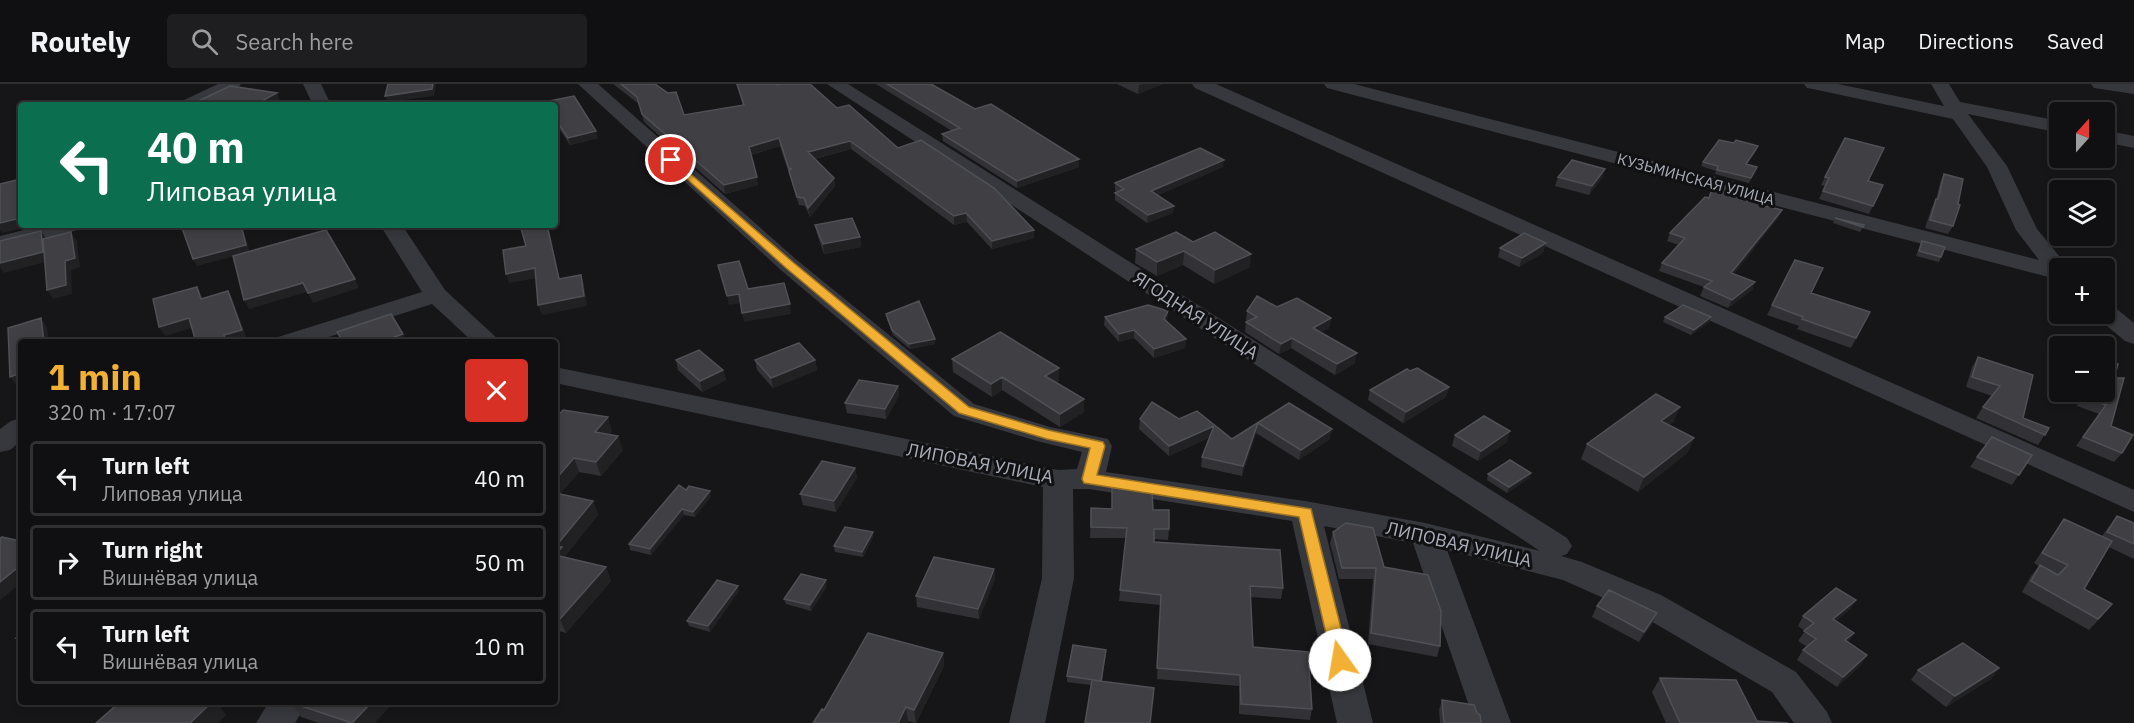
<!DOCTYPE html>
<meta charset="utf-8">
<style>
:root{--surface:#101012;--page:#1e1e20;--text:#f1f3f6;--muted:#9c9d9f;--line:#303032;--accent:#f2b134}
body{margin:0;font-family:"IBM Plex Sans",sans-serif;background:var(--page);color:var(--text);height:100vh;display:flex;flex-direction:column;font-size:22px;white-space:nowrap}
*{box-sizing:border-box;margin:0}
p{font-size:20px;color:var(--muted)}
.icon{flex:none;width:33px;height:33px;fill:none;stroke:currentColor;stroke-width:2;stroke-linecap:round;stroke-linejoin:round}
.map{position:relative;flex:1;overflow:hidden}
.sheet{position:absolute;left:18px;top:255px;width:540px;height:366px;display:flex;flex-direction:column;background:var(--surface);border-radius:6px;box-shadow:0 3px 9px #0003,0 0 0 2px var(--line)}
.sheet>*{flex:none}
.banner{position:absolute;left:18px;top:18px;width:540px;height:126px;border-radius:6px;box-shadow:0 3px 9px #0003,0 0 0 2px var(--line);background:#0b6e4f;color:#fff;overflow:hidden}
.needle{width:39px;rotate:21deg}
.buttons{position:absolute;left:2049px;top:18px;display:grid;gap:12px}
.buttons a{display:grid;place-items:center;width:66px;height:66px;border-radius:6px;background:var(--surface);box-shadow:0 3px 9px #0003,0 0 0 2px var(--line);font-size:30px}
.pin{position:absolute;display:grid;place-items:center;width:51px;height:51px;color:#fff;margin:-26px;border:3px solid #fff;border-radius:50%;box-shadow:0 2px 6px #0007}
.me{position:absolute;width:66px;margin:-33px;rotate:347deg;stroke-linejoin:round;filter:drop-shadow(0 0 4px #0008)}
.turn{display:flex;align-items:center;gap:21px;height:126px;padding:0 30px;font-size:27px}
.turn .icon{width:78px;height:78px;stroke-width:2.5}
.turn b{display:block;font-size:42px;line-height:51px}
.round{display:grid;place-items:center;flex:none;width:63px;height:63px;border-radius:6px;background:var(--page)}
.overview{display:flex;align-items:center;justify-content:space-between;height:102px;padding:0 30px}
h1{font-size:36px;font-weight:700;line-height:45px;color:var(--accent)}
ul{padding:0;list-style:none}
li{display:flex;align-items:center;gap:18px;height:75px;margin:0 12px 9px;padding:0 18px;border:3px solid var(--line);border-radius:6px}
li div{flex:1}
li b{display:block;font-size:22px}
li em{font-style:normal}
header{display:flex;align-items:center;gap:36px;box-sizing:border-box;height:84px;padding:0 30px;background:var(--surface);border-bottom:2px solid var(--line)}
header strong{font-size:28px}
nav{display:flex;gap:33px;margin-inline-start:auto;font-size:21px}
.search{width:420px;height:54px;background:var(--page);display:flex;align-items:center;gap:15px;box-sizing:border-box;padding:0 21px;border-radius:6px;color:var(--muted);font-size:22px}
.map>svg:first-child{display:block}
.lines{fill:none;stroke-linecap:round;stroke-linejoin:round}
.minor{fill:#37383d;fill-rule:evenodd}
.wall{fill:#323236}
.shaded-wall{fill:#212124}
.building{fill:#3f3f44;stroke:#4f5156;stroke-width:1.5}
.route{fill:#f2b134;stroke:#9d7322;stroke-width:1.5}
.labels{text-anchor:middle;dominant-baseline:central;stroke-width:6;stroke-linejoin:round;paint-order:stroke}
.far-street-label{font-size:15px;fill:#a8adb8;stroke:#111113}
.street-label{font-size:18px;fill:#a8adb8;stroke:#111113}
</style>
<header>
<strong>Routely</strong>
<div class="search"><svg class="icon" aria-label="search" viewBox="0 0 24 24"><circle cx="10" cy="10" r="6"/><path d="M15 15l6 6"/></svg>Search here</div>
<nav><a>Map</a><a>Directions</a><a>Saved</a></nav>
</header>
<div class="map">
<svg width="2134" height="639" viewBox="0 0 2134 639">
<rect width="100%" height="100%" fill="#161618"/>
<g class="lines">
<!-- minor -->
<path class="minor" d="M218,0H241L238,4L203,21H180L182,17Z
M303,0H321L331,21H313Z
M578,0H598L798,177L974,320L1050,343L1108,355L1112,362L1106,388L1305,417L1425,439L1540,467L827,0H848L1567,454L1572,462L1567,470L1561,472L1582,478L1661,511L1796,588L1827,628L1832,639H1794L1772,608L1637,529L1563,496L1447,466L1511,639H1475L1413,459L1324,442L1373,639H1337L1292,437L1089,405H1073L1074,494L1045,639H1009L1042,494L1043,403L555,299V283L1058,386L1077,385L1082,368L1037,357L954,332L782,187Z
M1192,0H1216L2134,406V428L1195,4Z
M1324,0H1354L2039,176L2016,146L1987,83L1953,35L1813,5L1807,4L1804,0H1838L1944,22L1931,0H1949L1960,18L2060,37V49L1968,30L2007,82L2037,145L2069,184H2060V196L1327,4Z
M2091,0H2134V10L2094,4Z
M2104,46L2134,52V64L2104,58Z
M44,141H81L78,146L0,166V152Z
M380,141H402L445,206L501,258H473L432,220L313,258H274L278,253L422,208Z
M2104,220L2113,222L2134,239V260L2125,257L2095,232L2094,230H2104Z
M21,334V357L10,366L0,368V345L11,337Z
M269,618H308L295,639H256Z"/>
</g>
<!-- wall -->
<path class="wall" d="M613,0H655L684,31L743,21L736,0H776L777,1L837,24L898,64L1034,154L992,165L967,138L954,141L851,65L815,75L834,94L835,102L810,133L805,122L799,121L780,62L751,71L758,101L725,110L644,38L639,20Z
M876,0H931L1079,83L1017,104L943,57L942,50L952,47Z
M1117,0H1163L1138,10Z
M555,21L598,54L570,61L560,46L555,47Z
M1734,59L1758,62L1756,67L1747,80L1755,87L1749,99L1715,90L1716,87L1701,82L1703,78Z
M1223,83L1158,111L1173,129L1147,139L1115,116V109L1117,108L1115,107V99Z
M1605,85L1602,94L1589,111L1555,102L1558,93Z
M1944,90L1953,142L1948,150L1925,144L1932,123L1936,116L1940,99Z
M1825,93L1868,97L1883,101L1869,130L1819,115L1825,102L1821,101Z
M1714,99L1740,115L1782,126L1778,134L1733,190L1755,198L1752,206L1728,224L1700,212L1704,203L1659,187L1662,179L1679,161L1667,157L1670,149L1708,114Z
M1835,134L1864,141L1860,148L1833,139Z
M815,141L860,153L861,163L824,170L817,150Z
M1922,157L1941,173L1939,178L1916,172Z
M1193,158L1250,183L1214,200L1183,181L1157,192L1135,179L1136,165Z
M1546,159L1543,169L1519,183L1498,173L1500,164Z
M1811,209L1870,228L1851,264L1797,245L1799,242L1767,231L1772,221Z
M1277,223L1331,234L1329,244L1321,248L1355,279L1335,291L1291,264L1279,270L1245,248L1246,238H1247L1246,237L1247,227Z
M1168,227L1167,237L1186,255L1185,264L1154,274L1134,254L1119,258L1104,241L1105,233Z
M886,230L935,260L910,265L893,251L887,235Z
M1665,233H1711L1709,238L1691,251L1663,238Z
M1978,273L2023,334L2049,344L2038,361L1976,334L1983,323L1992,312L1966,303L1972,283Z
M952,275L1059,297L1056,299L1084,328L1060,343L1002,306L992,313L953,288Z
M676,276L723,286L726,296L702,308L678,286Z
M755,276H815L817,286L773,304L757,286Z
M2114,294L2111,342L2122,369L2114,378L2076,362L2099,330L2077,322L2081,308H2104Z
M898,302L899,312L886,335L847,329L845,319Z
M1449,303L1446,313L1403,339L1368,316L1370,306Z
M1289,319L1330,355L1299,376L1256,349L1242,392L1201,383L1202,373L1210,353L1169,372L1139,345L1140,335H1179L1232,355Z
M555,335L612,347L609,351L623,366L601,392L579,388L560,410L593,417L598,431L565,472L566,473L606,483L611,497L566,549L555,546Z
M1674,337L1669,341L1694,354L1687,369L1638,408L1581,375L1587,360Z
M1455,351L1507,358L1478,377L1452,362Z
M2032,371L2012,401L1970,383L1977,373Z
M855,384L857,394L836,428L803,421L800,410Z
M1531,389L1529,394L1507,409L1487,396L1488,390Z
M686,406L711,412L695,433L684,431L651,471L630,466L629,460Z
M1091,424L1153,426L1169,445L1168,456L1154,455V458L1283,504L1281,515L1250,513L1253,563L1312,625L1310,636L1239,630V602L1157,595L1161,521L1119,517L1126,454H1090Z
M2117,432L2134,439V475L2109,463L2084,505L2103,531L2089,546L2022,508L2031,492L2039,482L2034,479L2064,435L2102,452Z
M1333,448L1384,483L1440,562L1437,573L1368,560L1373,495H1339L1330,459Z
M873,453L863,473L835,468L834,462Z
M994,485L995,495L979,535L917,523L916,512Z
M827,502L811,527L786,520L784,515Z
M739,507L710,548L689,542L687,537Z
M1856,516L1850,525L1836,537L1854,549L1848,558L1861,581L1837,603L1797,576L1803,566L1807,563L1798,557L1805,547L1798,542L1803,532Z
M1597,522L1657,529L1652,540L1639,558L1592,533Z
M1106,566L1102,598L1154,604L1153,619L1091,601L1067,598V592Z
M943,569L944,582L916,639L908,637L907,639H813L824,626Z
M1999,584L1991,595L1946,623L1911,596L1918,586Z
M1660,594L1757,637L1788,639H1666L1652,608Z
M1442,616L1481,639H1440L1439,626Z
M292,618H394L374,639H319L301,633L292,619Z
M404,618H419L415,622Z"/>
<!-- shaded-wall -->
<path class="shaded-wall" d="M433,0H436L434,12L388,18L385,12Z
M1143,0H1163L1138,10L1139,1Z
M277,9L281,18L274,21H254Z
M558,39L560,46L555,47V40Z
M596,47L598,54L570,61L568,54Z
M779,54L780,62L750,71L749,63Z
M850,57L851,65L809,76L808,68Z
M1079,75V83L1017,104V97Z
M1224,76L1223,83L1151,114V107Z
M1605,85L1602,94L1589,111L1592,102Z
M757,93L758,101L725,110L724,101Z
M834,94L835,102L810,133L808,124Z
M1174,122L1173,129L1147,139L1148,131Z
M1782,126L1778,134L1728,198L1731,189Z
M966,129L967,138L954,141V132Z
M21,134V141H36L2,149L0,146V139Z
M241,141H242L250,168L197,182L193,175Z
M547,141H548L562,205L559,195Z
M1034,146V154L992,165V157Z
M41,147L47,156L49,177L4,189L0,183V179Z
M71,148L77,157L80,183L71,186L72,210L53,215L47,206L65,177Z
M860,153L861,163L824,170L823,160Z
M1546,159L1543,169L1519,183L1522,174Z
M1184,167L1183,181L1157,192V178Z
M1251,170L1250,183L1214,200L1215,186Z
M535,184L538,194L509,199L506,190Z
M581,191L584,200L587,222L542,231L538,221Z
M355,195L359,204L313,219L308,209Z
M1755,198L1752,206L1728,224L1732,216Z
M303,199L307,208L249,225L244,216Z
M197,203L202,212L206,224L201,215Z
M228,207L233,216L247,255L237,258H226L224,251Z
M739,210L741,219L729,221L727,212Z
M790,220L791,230L744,238L742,229Z
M1168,227L1167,235L1164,243V235Z
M1711,233L1709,238L1691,251L1694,246Z
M41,234L47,243L49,258H44Z
M189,234L195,243L165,252L159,243Z
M1331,234L1329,244L1311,254L1313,244Z
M1134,246V254L1119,258V250Z
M403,250L406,258H380Z
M1292,254L1291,264L1279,270L1281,260Z
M935,255V260L910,265L909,260Z
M1186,255L1185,264L1154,274V265Z
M1357,269L1355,279L1335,291L1337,280Z
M815,276L817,286L773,304L771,294Z
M1059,284V297L1046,305L1045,292Z
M723,286L726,296L702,308L700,297Z
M21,289V300L17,302L10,293Z
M1002,293V306L992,313L991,300Z
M898,302L899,312L886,335L885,325Z
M1449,303L1446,313L1403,339L1406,328Z
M1084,315V328L1060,343V330Z
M1680,323L1674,337L1655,352L1661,337Z
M608,333L612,347L599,362L595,348Z
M1258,339L1256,349L1242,392L1243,382Z
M1214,342L1213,351L1169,372V362Z
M1332,345L1330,355L1299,376L1301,366Z
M1510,347L1507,358L1478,377L1481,367Z
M618,352L623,366L601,392L596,378Z
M1694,354L1687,369L1638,408L1644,393Z
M574,374L579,388L555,416V396Z
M855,384L857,394L836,428L834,417Z
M1531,389L1529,394L1507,409L1509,403Z
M710,407L711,412L695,433L693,428Z
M593,417L598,431L565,472L567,477L555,471L556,462Z
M682,425L684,431L651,471L650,465Z
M873,448V453L863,473L862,468Z
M21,481V499L0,516V498Z
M606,483L611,497L566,549L560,535Z
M994,485L995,495L979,535L978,525Z
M826,496L827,502L811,527L810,521Z
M738,502L739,507L710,548L708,542Z
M1856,516L1850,525L1827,545L1833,535Z
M1657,529L1652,540L1639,558L1644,548Z
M1854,549L1848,558L1845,556Z
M943,569L944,582L916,639L914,626Z
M1867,571L1861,581L1837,603L1843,593Z
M1999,584L1991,595L1946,623L1955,612Z
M212,618H217L226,631L218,639H190Z
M372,618H394L374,639H352Z
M413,618H419L415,622Z
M906,623L908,637L907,639H898Z"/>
<!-- building -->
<path class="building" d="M388,0H433L432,5L385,12Z
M621,0H655L668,9L676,8L684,31L744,21L737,0H776L777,1L782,0H810L837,24L849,21L898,64L921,56L994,104L1034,146L992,157L966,129L954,132L850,57L808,68L834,94L808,124L804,114L797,113L789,87L792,84L789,85L779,54L749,63L757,93L724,101L642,30L637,13Z
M887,0H931L975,25L991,20L1079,75L1017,97L942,50L960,44Z
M230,2L277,9L254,21H190Z
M574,12L596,47L568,54L558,39L555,40V21H540L539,19Z
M1845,54L1884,64L1868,97L1883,101L1873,122L1823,107L1829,94L1825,93Z
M1719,56L1734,59L1736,56L1758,62L1746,80L1757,83L1751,94L1717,86L1718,82L1703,78Z
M1200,64L1224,76L1151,107L1174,122L1148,131L1115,109L1124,105L1115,99Z
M1572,76L1605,85L1592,102L1558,93Z
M1944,90L1963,95L1958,120L1960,121L1953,142L1930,136L1936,115H1938Z
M21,95V134L0,139V100Z
M1714,99L1743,107L1739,115L1782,126L1731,189L1755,198L1732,216L1704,203L1712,197L1662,179L1685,154L1670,149L1705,113L1709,114Z
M852,134L860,153L823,160L815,141Z
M1835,134L1864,141L1863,143Z
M181,141H241L246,161L193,175Z
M520,141H547L559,195L581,191L584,212L538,221L535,184L506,190L503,166L526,162Z
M326,146L355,195L308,209L303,199L244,216L233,172Z
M41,147L43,168L0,179V157Z
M71,148L75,174L65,177L66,201L47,206L43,155Z
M1176,148L1193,158L1215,148L1251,170L1215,186L1184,167L1157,178L1136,165Z
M1524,149L1546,159L1522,174L1500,164Z
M1922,157L1945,163L1941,173L1919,167Z
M1795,176L1823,184L1811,209L1870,228L1856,254L1802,235L1803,233L1772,221Z
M739,177L748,205L784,199L790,220L742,229L739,210L727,212L718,181Z
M197,203L201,215L228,207L242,246L224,251L226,258H196L189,234L159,243L153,215Z
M1257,212L1277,223L1297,214L1331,234L1313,244L1357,269L1337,280L1292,254L1281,260L1246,238L1257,233L1247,227Z
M919,217L935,255L909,260L892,246L886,230Z
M1148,221L1168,227L1164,235L1186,255L1154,265L1134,246L1119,250L1105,233Z
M1683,221L1711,233L1694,246L1665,233Z
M391,230L403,250L380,258H343L337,248Z
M41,234L44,258H21V289L10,293L8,244Z
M1000,248L1059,284L1045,292L1084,315L1060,330L1002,293L991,300L952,275Z
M799,259L815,276L771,294L755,276Z
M699,266L723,286L700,297L676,276Z
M1978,273L2033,291L2023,334L2049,344L2045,351L1983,323L2000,302L1972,293Z
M2104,276L2118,280L2114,294H2124L2111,342L2133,351L2122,369L2083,353L2106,321L2083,313L2085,308H2104Z
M1417,284L1449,303L1406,328L1370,306L1407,285L1410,287Z
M859,296L898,302L885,325L845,319Z
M1656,310L1680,323L1661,337L1694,354L1644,393L1587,360Z
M1152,318L1179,335L1197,327L1232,355L1289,319L1332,345L1301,366L1258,339L1243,382L1202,373L1214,342L1169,362L1140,335Z
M563,326L608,333L595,348L618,352L596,378L574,374L555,396V335Z
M1484,332L1510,347L1481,367L1455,351Z
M1992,353L2032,371L2019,391L1977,373Z
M1510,376L1531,389L1509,403L1488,390Z
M822,377L855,384L834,417L800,410Z
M679,401L686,406L689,402L710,407L693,428L682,425L650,465L629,460Z
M1112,404L1152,407L1153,426H1169V445H1154V458L1280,466L1283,504L1250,502L1253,563L1308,568L1312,625L1241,620L1240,591L1157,584L1161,511L1120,506L1127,444L1091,443V424L1112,425Z
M555,409L593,417L556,462L562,463L555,471L606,483L560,535L555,534Z
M2117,432L2134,439V460L2107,448Z
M2064,435L2112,457L2084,505L2112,520L2098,535L2031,497L2040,481L2058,491L2068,481L2042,469Z
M1346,439L1373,444L1384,483L1428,491L1441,527L1440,562L1371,549L1376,484H1342L1333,448Z
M845,443L873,448L862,468L834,462Z
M2,453L21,457V481L0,498V454Z
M934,473L994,485L978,525L916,512Z
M801,490L826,496L810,521L784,515Z
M717,496L738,502L708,542L687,537Z
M1836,504L1856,516L1833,535L1854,549L1845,556L1867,571L1843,593L1803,566L1816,555L1804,547L1814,539L1803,532Z
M1609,506L1657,529L1644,548L1597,522Z
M868,549L943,569L914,626L906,623L898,639H813L822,625L824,626Z
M21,550V555L16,554Z
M1963,559L1999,584L1955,612L1918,586Z
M1073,561L1106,566L1101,597L1067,592Z
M1660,594L1736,596L1757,637L1788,639H1680Z
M1092,596L1154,604L1150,639H1085Z
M1442,616L1474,621L1477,629L1480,631L1481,639H1444Z
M120,618H212L190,639H96Z
M292,618H372L352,639L292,619Z"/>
<!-- route -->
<path class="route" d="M671,73L794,179L969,323L1048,346L1103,358L1105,362L1097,391L1311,425L1349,576L1346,581L1340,583L1334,581L1332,576L1299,433L1084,399L1082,395L1090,364L1047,355L959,329L786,184L668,78V74Z"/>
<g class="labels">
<!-- far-street labels -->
<g class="far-street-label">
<text transform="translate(1696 95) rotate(15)">КУЗЬМИНСКАЯ УЛИЦА</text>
</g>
<!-- street labels -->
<g class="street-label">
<text transform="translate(1196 231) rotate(33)">ЯГОДНАЯ УЛИЦА</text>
<text transform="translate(980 379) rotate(11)">ЛИПОВАЯ УЛИЦА</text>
<text transform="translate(1459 460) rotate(13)">ЛИПОВАЯ УЛИЦА</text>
</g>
</g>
</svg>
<div class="buttons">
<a><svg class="needle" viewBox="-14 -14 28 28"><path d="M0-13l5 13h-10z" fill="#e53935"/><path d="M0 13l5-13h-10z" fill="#9c9d9f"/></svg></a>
<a><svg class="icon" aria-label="layers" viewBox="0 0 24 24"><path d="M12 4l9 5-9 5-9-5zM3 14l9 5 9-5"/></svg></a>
<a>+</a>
<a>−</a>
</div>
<div class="pin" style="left:671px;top:76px;background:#d93025"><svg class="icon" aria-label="arrive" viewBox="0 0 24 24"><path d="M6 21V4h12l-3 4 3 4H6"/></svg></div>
<svg class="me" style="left:1340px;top:576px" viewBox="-20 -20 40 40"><circle r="19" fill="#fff"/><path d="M0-13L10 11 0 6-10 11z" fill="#f2b134"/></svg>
<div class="banner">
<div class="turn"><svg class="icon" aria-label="left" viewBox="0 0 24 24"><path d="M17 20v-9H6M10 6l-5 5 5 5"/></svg><div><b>40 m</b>Липовая улица</div></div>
</div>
<section class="sheet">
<div class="overview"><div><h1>1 min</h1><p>320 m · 17:07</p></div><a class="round" style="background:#d93025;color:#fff"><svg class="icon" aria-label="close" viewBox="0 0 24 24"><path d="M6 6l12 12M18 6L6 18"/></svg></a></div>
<ul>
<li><svg class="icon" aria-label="left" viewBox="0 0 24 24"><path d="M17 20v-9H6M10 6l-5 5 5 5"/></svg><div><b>Turn left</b><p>Липовая улица</p></div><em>40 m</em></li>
<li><svg class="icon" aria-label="right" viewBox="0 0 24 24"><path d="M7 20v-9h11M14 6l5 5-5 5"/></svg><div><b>Turn right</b><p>Вишнёвая улица</p></div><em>50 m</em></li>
<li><svg class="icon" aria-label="left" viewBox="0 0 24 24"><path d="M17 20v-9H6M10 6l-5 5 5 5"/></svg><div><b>Turn left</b><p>Вишнёвая улица</p></div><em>10 m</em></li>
</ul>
</section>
</div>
